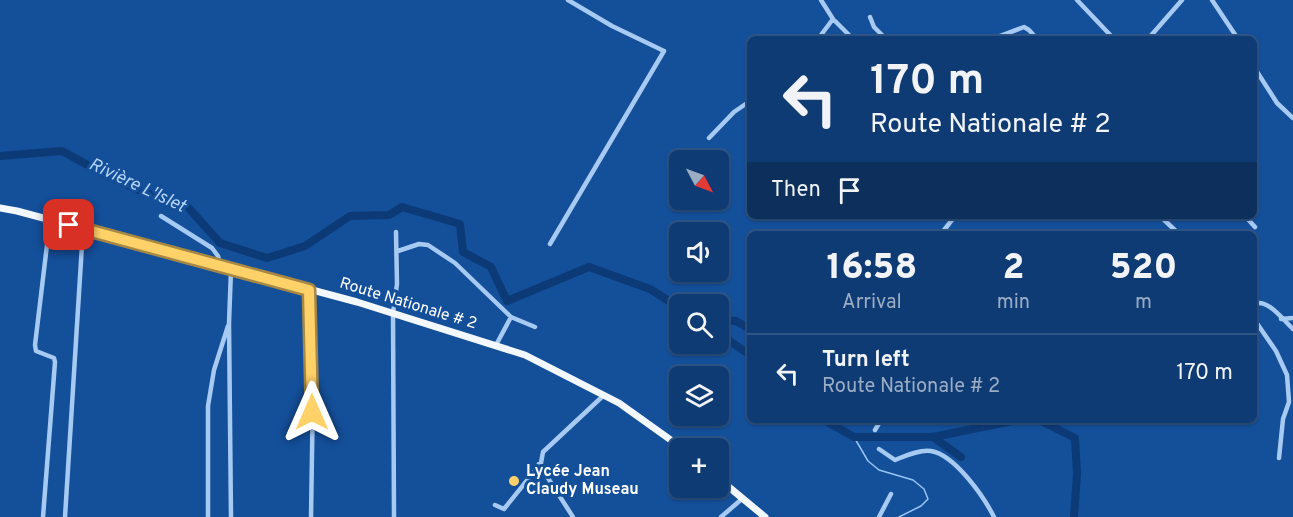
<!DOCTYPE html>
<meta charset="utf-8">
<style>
:root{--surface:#0f3b74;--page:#184279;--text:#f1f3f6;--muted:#9badc5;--line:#2f5586}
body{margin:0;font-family:Overpass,sans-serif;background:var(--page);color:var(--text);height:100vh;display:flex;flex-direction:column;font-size:22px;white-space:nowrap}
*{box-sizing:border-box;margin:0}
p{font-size:20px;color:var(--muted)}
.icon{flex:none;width:33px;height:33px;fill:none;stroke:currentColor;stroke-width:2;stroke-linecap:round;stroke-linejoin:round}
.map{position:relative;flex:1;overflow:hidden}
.sheet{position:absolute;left:747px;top:231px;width:510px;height:192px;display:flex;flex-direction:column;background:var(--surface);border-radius:9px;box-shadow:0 2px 4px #0004,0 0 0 2px var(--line)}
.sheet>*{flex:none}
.hud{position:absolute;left:747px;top:36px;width:510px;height:183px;border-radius:9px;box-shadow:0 2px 4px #0004,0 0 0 2px var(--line);background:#0f3b74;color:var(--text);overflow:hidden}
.needle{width:39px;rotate:131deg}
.tools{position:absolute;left:669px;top:150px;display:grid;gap:12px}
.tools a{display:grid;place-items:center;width:60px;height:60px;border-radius:9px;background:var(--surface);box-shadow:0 2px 4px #0004,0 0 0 2px var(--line);font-size:30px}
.pin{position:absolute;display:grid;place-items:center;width:51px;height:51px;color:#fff;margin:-26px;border-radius:12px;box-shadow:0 3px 9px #0006}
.me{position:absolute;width:66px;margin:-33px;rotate:0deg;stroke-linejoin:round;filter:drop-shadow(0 0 4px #0008)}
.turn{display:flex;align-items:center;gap:21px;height:126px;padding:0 24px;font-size:27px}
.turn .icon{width:78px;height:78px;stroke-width:2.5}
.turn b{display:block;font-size:42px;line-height:51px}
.then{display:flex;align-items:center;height:57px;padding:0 24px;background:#0003;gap:12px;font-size:22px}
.eta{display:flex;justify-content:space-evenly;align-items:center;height:102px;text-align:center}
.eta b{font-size:36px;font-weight:800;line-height:42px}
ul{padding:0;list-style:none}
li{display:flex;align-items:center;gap:18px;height:78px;padding:0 24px;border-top:2px solid var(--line)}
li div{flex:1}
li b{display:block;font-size:22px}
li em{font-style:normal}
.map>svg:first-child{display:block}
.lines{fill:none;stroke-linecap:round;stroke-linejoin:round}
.stream{stroke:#99c5f6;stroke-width:1.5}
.river{stroke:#0c3a76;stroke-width:8}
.minor{stroke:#a7caf3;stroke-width:4.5}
.primary{stroke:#f3f8ff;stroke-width:7}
.route-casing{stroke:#a68844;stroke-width:15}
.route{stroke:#ffd269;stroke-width:10}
.poi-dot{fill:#ffd269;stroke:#144f9a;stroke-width:2}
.labels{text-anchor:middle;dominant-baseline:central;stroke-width:6;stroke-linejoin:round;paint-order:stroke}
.street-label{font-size:16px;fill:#fff;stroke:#144f9a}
.poi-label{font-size:16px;font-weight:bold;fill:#fff;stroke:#144f9a;text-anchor:start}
.water-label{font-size:18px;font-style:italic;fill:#b4d4f9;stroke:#144f9a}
</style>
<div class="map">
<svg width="1293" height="517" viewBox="0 0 1293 517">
<rect width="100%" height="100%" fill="#144f9a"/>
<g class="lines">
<!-- stream -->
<path class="stream" d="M854,437L868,461L879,470L913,480L924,489L928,499L921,506L899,517"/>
<!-- river -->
<path class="river" d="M0,156L62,151L104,174L143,192L186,205L220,243L267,258L305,246L350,216L389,215L402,207L460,224L463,252L491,267L507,301L589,267L650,289L680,308
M718,320L736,321L750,329
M718,333L750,355
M824,420L854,437H933L1017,420
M1039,420L1075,438L1077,474L1074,517
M933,437L961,457"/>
<!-- minor -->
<path class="minor" d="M821,0L833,19L853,39
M1077,0L1114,39
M1212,0L1238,39
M870,17L874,27L886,39
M818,39L833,19
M992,39L1024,27L1029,30L1037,39
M1148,39L1182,0
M1254,67L1277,103L1293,118
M709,138L734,112L750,101
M161,216L212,248L218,256L221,267
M1160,216L1179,234
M1245,216L1255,227
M941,234L955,216
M550,244L664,51L612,26L568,0
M398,251L419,244L428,245L455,263L511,317L535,327
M309,290L313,391L311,517
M1254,304C1268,298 1283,320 1293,329
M1254,319L1276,351L1287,375L1289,402L1283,419L1279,458
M1281,319L1293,318
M496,345L511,317
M875,430L881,420
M879,449L895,460C905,456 920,449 931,451C955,455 984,497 994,517
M539,464L573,517
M495,505L504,509L541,463L543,452L604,395
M43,517L55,362L54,358L36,351L35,345L50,220
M65,517L83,229
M208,517V406L214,370L228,326
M231,517L229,323L231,270
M394,517L393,313L397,284L396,232
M721,517L743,498
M879,517L891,494"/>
<!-- primary -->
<path class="primary" d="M0,208L17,211L357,302L525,355L619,403L682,448
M718,478L765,517"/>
</g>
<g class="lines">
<defs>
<path id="route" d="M69,225L309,290L312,412"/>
</defs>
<!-- route casing -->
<use href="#route" class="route-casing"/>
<!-- route -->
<use href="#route" class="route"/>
</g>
<!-- markers -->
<circle class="poi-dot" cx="514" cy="481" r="6"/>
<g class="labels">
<!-- street labels -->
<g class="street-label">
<text transform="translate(408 304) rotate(17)">Route Nationale # 2</text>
</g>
<!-- poi labels -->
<g class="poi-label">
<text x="526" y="472">Lycée Jean<tspan x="526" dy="18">Claudy Museau</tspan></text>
</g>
<!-- water labels -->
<g class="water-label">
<text transform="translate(137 186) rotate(25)">Rivière L'Islet</text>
</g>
</g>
</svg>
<div class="tools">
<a><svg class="needle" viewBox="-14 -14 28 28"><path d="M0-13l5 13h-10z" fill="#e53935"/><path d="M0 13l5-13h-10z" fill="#9badc5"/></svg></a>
<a><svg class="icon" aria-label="sound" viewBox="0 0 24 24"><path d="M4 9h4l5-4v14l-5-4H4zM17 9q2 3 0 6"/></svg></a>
<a><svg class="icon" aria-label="search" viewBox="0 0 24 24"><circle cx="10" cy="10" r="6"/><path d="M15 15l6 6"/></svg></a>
<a><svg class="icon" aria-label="layers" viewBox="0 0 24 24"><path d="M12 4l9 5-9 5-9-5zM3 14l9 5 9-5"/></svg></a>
<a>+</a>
</div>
<div class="pin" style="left:69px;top:225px;background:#d93025"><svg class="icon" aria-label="arrive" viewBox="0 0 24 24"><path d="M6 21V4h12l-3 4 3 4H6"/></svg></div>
<svg class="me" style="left:312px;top:412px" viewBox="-20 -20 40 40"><path d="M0-17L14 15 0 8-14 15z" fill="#ffd269" stroke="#fff" stroke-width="4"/></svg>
<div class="hud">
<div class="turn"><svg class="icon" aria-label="left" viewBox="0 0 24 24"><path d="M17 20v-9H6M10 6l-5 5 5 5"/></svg><div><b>170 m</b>Route Nationale # 2</div></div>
<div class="then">Then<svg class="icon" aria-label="arrive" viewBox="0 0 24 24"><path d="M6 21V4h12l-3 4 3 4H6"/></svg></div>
</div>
<section class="sheet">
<div class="eta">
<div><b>16:58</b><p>Arrival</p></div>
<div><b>2</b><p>min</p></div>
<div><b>520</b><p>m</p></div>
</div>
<ul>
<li><svg class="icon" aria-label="left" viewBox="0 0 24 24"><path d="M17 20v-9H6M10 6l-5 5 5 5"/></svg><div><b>Turn left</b><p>Route Nationale # 2</p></div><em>170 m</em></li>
</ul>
</section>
</div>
